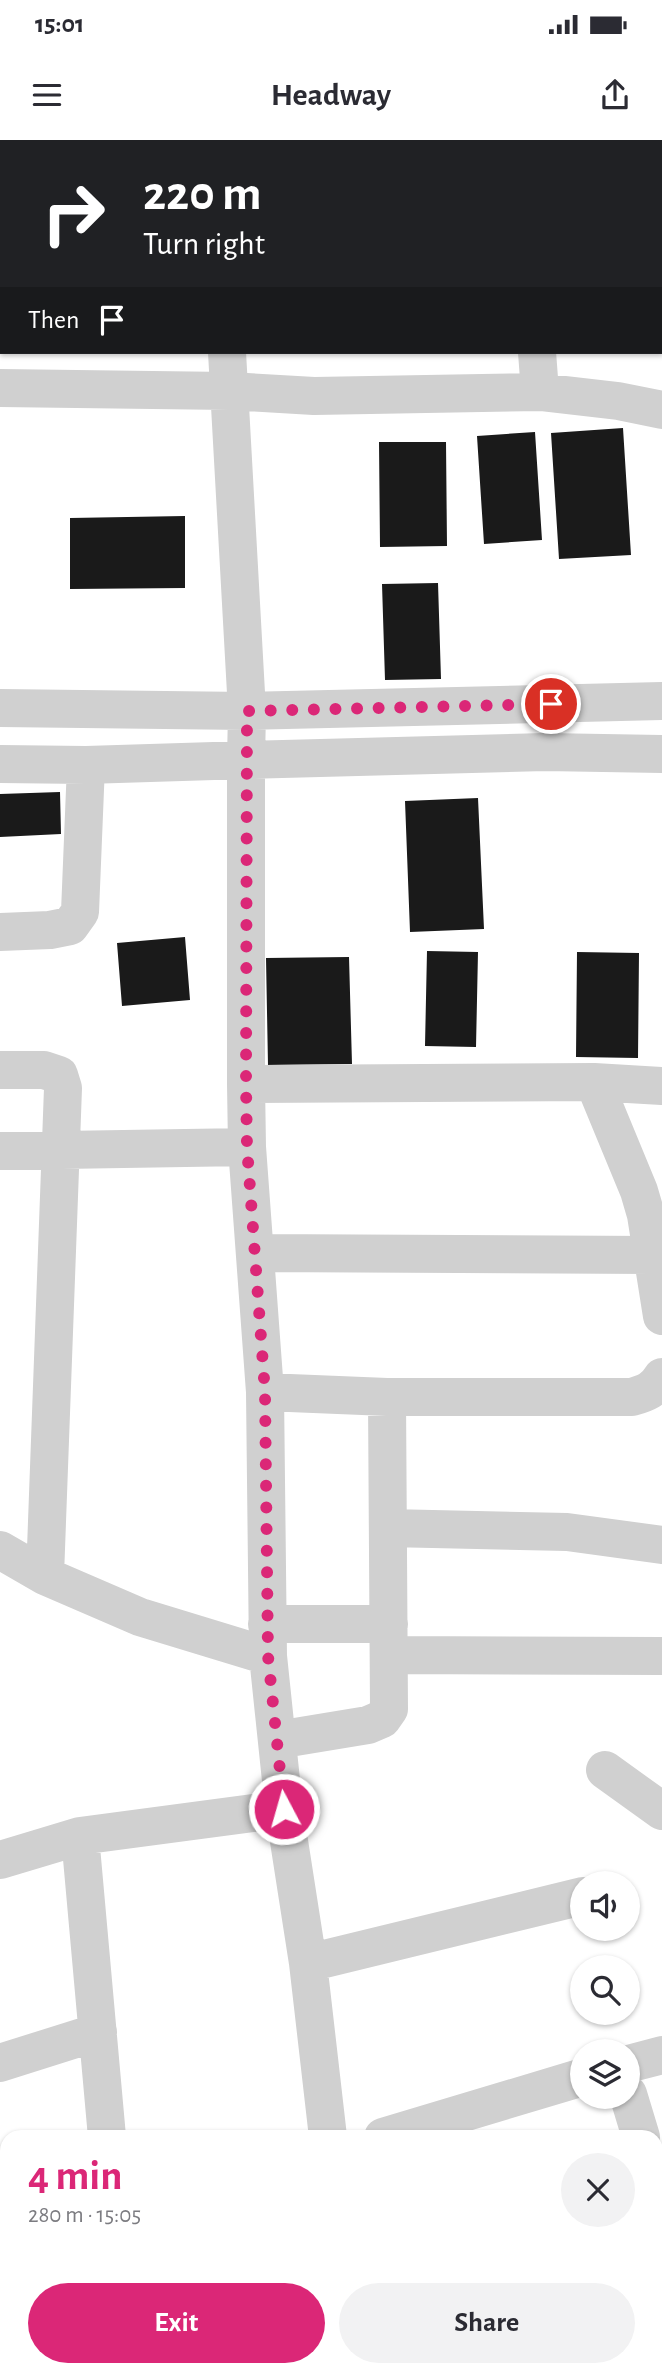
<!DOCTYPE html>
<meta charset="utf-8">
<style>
:root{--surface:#fff;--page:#f2f2f3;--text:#2b2b33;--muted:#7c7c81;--accent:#db2777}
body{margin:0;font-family:"Alegreya Sans",sans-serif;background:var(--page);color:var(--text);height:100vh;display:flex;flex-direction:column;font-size:26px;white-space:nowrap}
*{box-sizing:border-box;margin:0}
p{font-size:23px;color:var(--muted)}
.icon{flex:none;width:38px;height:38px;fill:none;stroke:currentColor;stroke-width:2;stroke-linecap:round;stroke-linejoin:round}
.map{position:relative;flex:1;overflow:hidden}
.drawer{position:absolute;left:0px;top:1990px;width:663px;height:247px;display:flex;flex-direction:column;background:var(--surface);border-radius:21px 21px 0 0;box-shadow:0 2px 5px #0004}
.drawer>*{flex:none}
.hud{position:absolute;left:0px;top:0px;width:663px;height:214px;box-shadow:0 2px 5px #0004;background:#202124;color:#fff;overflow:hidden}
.tools{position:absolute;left:570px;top:1731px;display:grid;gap:14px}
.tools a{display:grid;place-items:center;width:70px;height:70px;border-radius:50%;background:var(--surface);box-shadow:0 2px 5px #0004;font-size:35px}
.pin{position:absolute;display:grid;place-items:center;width:60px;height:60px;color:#fff;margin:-30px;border:4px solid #fff;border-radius:50%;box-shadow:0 2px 7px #0007}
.me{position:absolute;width:77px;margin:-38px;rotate:354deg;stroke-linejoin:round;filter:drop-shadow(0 0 5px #0008)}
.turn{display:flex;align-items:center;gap:24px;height:147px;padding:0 28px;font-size:32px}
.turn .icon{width:91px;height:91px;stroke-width:2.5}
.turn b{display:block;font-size:49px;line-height:60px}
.then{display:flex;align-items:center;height:66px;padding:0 28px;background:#0003;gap:14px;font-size:26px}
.round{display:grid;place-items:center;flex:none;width:74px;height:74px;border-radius:37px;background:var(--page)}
.summary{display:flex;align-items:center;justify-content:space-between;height:119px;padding:0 28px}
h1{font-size:42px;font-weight:700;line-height:52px;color:var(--accent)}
.cta{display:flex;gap:14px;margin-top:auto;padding:14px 28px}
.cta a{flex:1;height:80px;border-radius:42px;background:var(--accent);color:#fff;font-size:28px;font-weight:700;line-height:80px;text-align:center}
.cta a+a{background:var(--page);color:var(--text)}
.status{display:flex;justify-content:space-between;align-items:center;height:49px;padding:0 35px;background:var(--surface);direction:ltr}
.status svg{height:19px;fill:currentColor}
header{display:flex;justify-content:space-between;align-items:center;height:91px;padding:0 28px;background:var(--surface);font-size:32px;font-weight:700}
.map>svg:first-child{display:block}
.building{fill:#1a1a1a}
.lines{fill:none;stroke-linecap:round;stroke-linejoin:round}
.minor{stroke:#d0d0d0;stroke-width:38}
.route{stroke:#db2777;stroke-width:12;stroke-dasharray:0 21.6}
</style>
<div class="status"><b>15:01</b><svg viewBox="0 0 49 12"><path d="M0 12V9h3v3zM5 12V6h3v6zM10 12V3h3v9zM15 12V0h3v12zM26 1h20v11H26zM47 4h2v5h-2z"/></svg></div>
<header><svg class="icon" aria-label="menu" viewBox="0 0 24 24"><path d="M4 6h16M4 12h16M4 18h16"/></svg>Headway<svg class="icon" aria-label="share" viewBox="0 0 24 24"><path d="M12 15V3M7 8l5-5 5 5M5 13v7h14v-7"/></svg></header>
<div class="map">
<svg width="662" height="2236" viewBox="0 0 662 2236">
<rect width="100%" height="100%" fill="#fff"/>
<!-- building -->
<path class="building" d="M623,288L631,415L559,419L551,293Z
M535,292L542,400L484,404L477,296Z
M379,302H446L447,406L380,407Z
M185,376V448L70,449V378Z
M438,443L441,539L385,540L382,444Z
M60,652L61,694L0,697V654Z
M478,658L484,789L410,792L405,661Z
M185,797L190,860L122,866L117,803Z
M427,811L478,812L476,907L425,906Z
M577,812L639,813L638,918L576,917Z
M349,817L352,924L268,925L266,818Z"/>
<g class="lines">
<!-- minor -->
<path class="minor" d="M214,0L215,2
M521,0L522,2
M227,212L247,571L662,561
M537,212L540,252
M0,248L229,251L314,256L540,252L618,261L662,270
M0,568L247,571L246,620L545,612L662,614
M0,624L86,625L246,620V944L247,1007L265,1252L268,1516L284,1669L308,1823L328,1997
M0,792L50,790L70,786L80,772L86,625
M0,930H44L59,935L63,948L45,1436
M594,942L639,1051L646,1075L662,1176
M246,944L594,942L662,946
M0,1011L247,1007
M256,1113L652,1115
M265,1252L387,1257H632C646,1253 654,1250 662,1237
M388,1388L567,1392L662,1405
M0,1410L45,1436L140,1477L268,1516
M267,1484H389
M389,1515L662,1516
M277,1600L368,1585L382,1579L389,1569L387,1257
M605,1630L662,1671
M80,1696L284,1669
M0,1720L80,1696L107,1997
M308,1823L583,1756
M0,1923L98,1892
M628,1924L662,1915
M628,1954L641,1997
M383,1997L583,1937
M656,2051L662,2071
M0,2122L7,2119
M125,2230L127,2236
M322,2230L324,2236
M519,2230L521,2236"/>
</g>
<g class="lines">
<!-- route -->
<path class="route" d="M284,1669L268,1516L265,1252L247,1007L246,944L247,571L551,564"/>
</g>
</svg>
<div class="tools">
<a><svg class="icon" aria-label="sound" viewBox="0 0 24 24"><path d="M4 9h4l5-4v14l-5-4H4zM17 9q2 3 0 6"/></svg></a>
<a><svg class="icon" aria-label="search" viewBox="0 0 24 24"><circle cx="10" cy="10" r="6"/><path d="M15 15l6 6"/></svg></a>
<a><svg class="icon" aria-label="layers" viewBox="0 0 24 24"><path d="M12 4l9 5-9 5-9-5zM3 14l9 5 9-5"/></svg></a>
</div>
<div class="pin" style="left:551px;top:564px;background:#d93025"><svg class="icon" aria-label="arrive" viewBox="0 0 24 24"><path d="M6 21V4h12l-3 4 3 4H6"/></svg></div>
<svg class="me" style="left:284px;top:1669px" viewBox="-20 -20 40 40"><circle r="17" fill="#db2777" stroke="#fff" stroke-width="3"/><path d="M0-11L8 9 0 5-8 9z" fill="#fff"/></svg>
<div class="hud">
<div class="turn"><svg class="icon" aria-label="right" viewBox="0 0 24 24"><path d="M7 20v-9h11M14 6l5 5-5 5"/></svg><div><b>220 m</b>Turn right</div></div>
<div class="then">Then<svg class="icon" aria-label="arrive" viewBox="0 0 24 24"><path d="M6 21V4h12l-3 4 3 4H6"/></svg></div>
</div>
<section class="drawer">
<div class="summary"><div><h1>4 min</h1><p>280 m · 15:05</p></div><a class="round"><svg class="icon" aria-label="close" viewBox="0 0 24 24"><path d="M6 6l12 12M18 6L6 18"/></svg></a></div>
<div class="cta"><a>Exit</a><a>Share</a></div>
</section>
</div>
